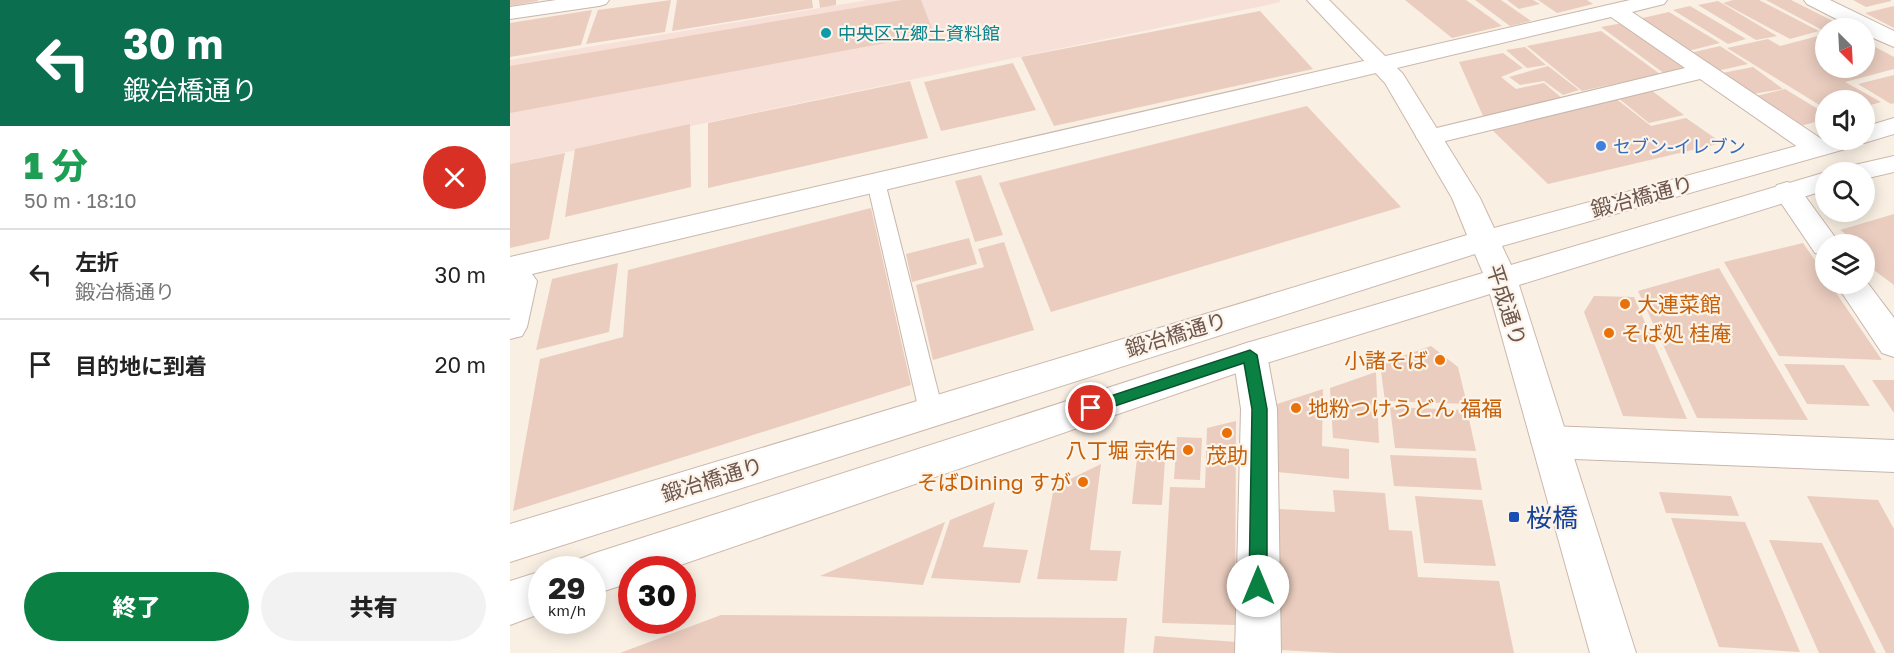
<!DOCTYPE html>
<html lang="ja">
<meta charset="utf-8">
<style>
:root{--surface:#fff;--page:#f2f2f2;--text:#222;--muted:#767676;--line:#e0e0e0;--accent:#0b8043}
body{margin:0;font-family:"Golos Text","Noto Sans JP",sans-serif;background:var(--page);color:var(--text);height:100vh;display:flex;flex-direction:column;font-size:22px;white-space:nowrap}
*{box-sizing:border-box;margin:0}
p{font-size:20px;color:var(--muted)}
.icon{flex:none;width:33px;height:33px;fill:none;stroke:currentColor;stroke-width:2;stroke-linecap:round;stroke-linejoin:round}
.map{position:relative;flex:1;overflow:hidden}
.panel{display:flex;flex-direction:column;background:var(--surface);width:510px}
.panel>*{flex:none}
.top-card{background:#0b6e4f;color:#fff;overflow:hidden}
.needle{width:39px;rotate:156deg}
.fabs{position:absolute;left:1305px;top:18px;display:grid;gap:12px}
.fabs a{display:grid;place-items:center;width:60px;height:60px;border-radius:50%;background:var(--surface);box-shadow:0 3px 15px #0003;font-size:30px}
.speed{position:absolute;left:18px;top:556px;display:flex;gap:12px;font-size:30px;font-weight:700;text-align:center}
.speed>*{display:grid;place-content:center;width:78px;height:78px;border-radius:50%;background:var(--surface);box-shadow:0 3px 15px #0003;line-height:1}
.speed small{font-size:15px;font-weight:400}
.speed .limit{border:9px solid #d22;background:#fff;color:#111}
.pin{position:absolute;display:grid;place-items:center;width:51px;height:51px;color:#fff;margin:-26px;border:3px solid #fff;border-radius:50%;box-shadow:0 2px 6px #0007}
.me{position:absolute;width:66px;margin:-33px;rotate:0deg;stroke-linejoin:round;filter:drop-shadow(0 0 4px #0008)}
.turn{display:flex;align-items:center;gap:21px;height:126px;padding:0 24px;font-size:27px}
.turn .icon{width:78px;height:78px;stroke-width:2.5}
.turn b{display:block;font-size:42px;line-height:51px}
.round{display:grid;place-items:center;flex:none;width:63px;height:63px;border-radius:32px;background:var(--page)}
.head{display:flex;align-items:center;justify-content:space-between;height:102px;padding:0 24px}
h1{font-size:36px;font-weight:800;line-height:45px;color:#1e9e55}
.button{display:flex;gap:12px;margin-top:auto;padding:12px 24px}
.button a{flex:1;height:69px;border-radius:36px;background:var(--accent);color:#fff;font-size:24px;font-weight:800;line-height:69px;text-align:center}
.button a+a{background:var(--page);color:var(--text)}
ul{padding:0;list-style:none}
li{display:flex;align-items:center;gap:18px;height:90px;padding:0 24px;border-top:2px solid var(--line)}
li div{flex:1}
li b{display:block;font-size:22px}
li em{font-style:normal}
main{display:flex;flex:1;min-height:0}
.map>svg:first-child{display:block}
.commercial{fill:#f7e0d8}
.building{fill:#eacdbf}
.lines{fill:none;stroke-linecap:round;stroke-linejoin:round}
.lane-casing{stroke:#c8b6ac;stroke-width:2}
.street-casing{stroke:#c8b6ac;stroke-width:2}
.secondary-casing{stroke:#cdb8ac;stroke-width:2}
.lane{fill:#fff;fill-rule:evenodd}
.street{fill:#fff;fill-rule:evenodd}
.secondary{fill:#fff;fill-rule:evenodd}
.route{fill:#0b8043;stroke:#07532c;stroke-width:1.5}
.culture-dot{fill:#0f9aa8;stroke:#fcf3e9;stroke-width:2}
.shop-dot{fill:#3f7fe0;stroke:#fcf3e9;stroke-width:2}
.food-dot{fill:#e8710a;stroke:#fcf3e9;stroke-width:2}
.transit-dot{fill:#1a4fb4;stroke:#fcf3e9;stroke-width:2}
.labels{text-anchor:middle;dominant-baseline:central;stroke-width:4.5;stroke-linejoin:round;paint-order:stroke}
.far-culture-label{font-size:18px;fill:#0d838f;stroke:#fcf3e9;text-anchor:start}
.far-shop-label{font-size:18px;fill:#366cbe;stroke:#fcf3e9;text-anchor:start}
.street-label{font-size:21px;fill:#6d564d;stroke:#fcf3e9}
.food-label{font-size:21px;fill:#c56008;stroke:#fcf3e9;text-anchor:start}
.near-transit-label{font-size:26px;fill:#164399;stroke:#fcf3e9;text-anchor:start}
</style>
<main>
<section class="panel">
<div class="top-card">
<div class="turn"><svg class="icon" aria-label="left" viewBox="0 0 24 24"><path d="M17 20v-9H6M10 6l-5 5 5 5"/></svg><div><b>30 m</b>鍛冶橋通り</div></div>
</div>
<div class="head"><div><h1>1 分</h1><p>50 m · 18:10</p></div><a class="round" style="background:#d93025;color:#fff"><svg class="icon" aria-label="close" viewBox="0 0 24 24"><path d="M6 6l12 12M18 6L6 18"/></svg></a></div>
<ul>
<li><svg class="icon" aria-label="left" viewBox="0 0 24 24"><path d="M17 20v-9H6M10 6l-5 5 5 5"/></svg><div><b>左折</b><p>鍛冶橋通り</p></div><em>30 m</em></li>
<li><svg class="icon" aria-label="arrive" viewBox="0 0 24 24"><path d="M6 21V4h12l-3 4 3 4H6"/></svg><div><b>目的地に到着</b></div><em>20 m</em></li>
</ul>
<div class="button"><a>終了</a><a>共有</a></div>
</section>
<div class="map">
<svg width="1384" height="653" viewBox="0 0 1384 653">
<rect width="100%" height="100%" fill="#f9efe3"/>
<!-- commercial -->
<path class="commercial" d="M358,0H769L771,2L0,164V60Z"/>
<!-- building -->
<path class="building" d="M0,0H28V1L0,6Z
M161,0L155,32L76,44L88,10Z
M167,0H302L303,8L162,31Z
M309,0H326V5L310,8Z
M392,0H411L424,34L0,113V66Z
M895,0H956L992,26L942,38Z
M965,0H991L1021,21L1000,26Z
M997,0H1023L1030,4L1009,9Z
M1028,0H1077L1083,4L1047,13Z
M1223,0H1249L1309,31L1280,39L1213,3Z
M1256,0H1281L1337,28H1316V32Z
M1343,0H1381V1L1356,7Z
M1208,1L1267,36L1246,40L1188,5Z
M1180,6L1236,39L1218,44L1163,10Z
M1384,6V28L1355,13Z
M82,10L71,45L0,57V23Z
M750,11L803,69L544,126L511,57Z
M1159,12L1210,43L1178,51L1128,19Z
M1113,23L1178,69L1155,74L1091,27Z
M1091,31L1150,74L1072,91L1017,46Z
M1316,34V68H1354V41L1384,57V69L1335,82L1371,102L1354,107V100H1316V109L1217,48L1258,39L1270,46Z
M1210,46L1238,64L1207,71L1180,53Z
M1015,47L1036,65L1017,68L996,50Z
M993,53L1013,68L991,77L1006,89L1034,83L1053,99L973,116L949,62Z
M503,63L526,110L431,131L414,82Z
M1038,66L1069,90L1053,95L1034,81L1010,85L999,77Z
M1243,67L1273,89L1242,94L1212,73Z
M1384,75V103L1381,104L1348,84Z
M400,81L418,138L198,188V123Z
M1275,89L1316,114V119L1287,127L1242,97Z
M1141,90L1174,115L1139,123L1107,97Z
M1105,98L1141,126L1176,118L1212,143L1038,184L979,127Z
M797,106L891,207L541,312L489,183Z
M180,124L181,187L55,217L65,149Z
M55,153L39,239L0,248V164Z
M471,175L493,235L465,242L445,181Z
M361,208L401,385L3,511L30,359L113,337L118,270Z
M1384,214V285L1357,265L1363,263L1354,257V244H1349L1330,230Z
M459,238L467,264L402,282L396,254Z
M494,242L524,330L423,360L406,285L474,267L468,249Z
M1293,243L1316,276V284H1320L1372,360L1269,356L1214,262Z
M108,263L99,332L26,350L42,279Z
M1209,268L1298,420L1187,418L1128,291Z
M1084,296L1124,297L1177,419L1113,416L1074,312Z
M921,346L948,367L957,404L875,401L870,364Z
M1274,364L1334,365L1360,406L1297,404Z
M866,372L869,443L823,438L820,388Z
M1362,380H1384V413Z
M813,389L812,446L839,449V479L767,472L764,405Z
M880,407L957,410L966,451L885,448Z
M726,421L725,625L652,623L660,487L695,488L697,428Z
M667,437L692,438L690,480L664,479Z
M880,455L966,458L972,490L884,486Z
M627,458L655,459L652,505L622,504Z
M591,464L580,550L611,551L607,581L527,579L544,487Z
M823,490L875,493L879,530L902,531L908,577L989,581L1004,653H827L770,650L769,509L825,512Z
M1149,492L1221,496L1229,516L1156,513Z
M905,496L972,500L986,566L914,563Z
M1297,496L1368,500L1384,529V653H1376Z
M485,502L473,547L518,550L510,583L421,578L440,520Z
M1161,518L1235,522L1290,652L1209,647Z
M435,522L413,585L310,576Z
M1259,540L1312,543L1366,653H1309Z
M211,615L617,618L614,653H110Z
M645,636L727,642L726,653H643Z"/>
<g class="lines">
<defs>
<path id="lane" d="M366,176L375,182L433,411L429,418L421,421L413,418L409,411L357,182Z"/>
<path id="street" d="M46,0H99L96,4L89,6L0,19V7Z
M1120,0H1157L1154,4L1122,12L1316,142L1320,148L1316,154L1307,156L1298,154L1190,79L919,145L910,142L906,137L910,132L1175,68L1101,17L22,274L27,281L17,327L12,336L0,339V257Z
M1294,0H1320L1384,31V47L1354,34V28H1344L1297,4Z
M1277,182L1287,185L1330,244H1316V256L1305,253L1263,191L1267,185Z
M1354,278L1384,318V357L1372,353L1326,284H1354Z
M740,342L752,346L757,355L767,409L771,653H725L731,409L723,355L728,346Z
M1040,426L1384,440V472L1040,458L1027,453L1021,442L1027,431Z"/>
<path id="secondary" d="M797,0H819L893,74L970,198L984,228L1316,138L1354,140V127L1384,118V134L1354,143L1349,141L1346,146L992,246L1001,265L1306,175L1316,172H1317L1316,190L1009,285L1126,653H1080L980,294L747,366L156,570H122V582L82,595V570H63L67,560L82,554L740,342L973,273L965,254L0,562V524L957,235L942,198L875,83Z
M1384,156V172L1354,179V172H1336L1340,166Z
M32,571V613L0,625V581Z"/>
</defs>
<!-- lane casing -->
<use href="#lane" class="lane-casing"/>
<!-- street casing -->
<use href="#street" class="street-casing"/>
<!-- secondary casing -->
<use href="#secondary" class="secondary-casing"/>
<!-- lane -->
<use href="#lane" class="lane"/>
<!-- street -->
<use href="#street" class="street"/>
<!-- secondary -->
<use href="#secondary" class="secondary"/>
</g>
<!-- route -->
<path class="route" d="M740,350L747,355L757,409V586L754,592L748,595L742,592L739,586L742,409L734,363L581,414L574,408L576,404Z"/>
<!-- markers -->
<circle class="culture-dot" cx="316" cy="33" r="6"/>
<circle class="shop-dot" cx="1091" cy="146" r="6"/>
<g class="food-dot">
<circle cx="1115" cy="304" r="6"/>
<circle cx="1099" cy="333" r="6"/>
<circle cx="930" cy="360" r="6"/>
<circle cx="786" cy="408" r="6"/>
<circle cx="717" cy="433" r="6"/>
<circle cx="678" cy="450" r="6"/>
<circle cx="573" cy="482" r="6"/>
</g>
<rect class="transit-dot" x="998" y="511" width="12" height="12" rx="3"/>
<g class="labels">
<!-- far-culture labels -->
<g class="far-culture-label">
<text x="328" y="33">中央区立郷土資料館</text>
</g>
<!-- far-shop labels -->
<g class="far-shop-label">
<text x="1103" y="146">セブン-イレブン</text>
</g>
<!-- street labels -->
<g class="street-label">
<text transform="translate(1132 196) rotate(-15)">鍛冶橋通り</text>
<text transform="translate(997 305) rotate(72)">平成通り</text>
<text transform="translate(666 334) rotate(-17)">鍛冶橋通り</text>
<text transform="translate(202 479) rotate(-17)">鍛冶橋通り</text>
</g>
<!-- food labels -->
<g class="food-label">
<text x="1127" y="304">大連菜館</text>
<text x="1111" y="333">そば処 桂庵</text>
<text x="918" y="360" text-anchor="end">小諸そば</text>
<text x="798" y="408">地粉つけうどん 福福</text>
<text x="666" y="450" text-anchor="end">八丁堀 宗佑</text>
<text x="717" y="455" text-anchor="middle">茂助</text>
<text x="561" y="482" text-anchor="end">そばDining すが</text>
</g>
<!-- near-transit labels -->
<g class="near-transit-label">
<text x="1016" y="517">桜橋</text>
</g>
</g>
</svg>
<div class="fabs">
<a><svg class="needle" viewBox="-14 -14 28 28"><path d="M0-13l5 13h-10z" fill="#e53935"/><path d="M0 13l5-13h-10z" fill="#767676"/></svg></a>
<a><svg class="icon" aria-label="sound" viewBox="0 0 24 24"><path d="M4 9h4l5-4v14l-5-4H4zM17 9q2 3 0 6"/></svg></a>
<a><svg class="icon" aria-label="search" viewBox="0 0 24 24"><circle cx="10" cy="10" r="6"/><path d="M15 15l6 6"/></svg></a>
<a><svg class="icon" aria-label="layers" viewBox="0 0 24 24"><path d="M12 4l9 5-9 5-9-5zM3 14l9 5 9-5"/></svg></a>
</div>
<div class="speed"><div>29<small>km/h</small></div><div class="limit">30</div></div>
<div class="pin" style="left:581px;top:408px;background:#d93025"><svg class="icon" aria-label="arrive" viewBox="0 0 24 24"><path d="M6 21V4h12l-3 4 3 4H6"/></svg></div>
<svg class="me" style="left:748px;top:586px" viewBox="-20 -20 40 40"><circle r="19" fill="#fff"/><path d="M0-13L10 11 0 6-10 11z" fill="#0b8043"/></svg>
</div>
</main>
